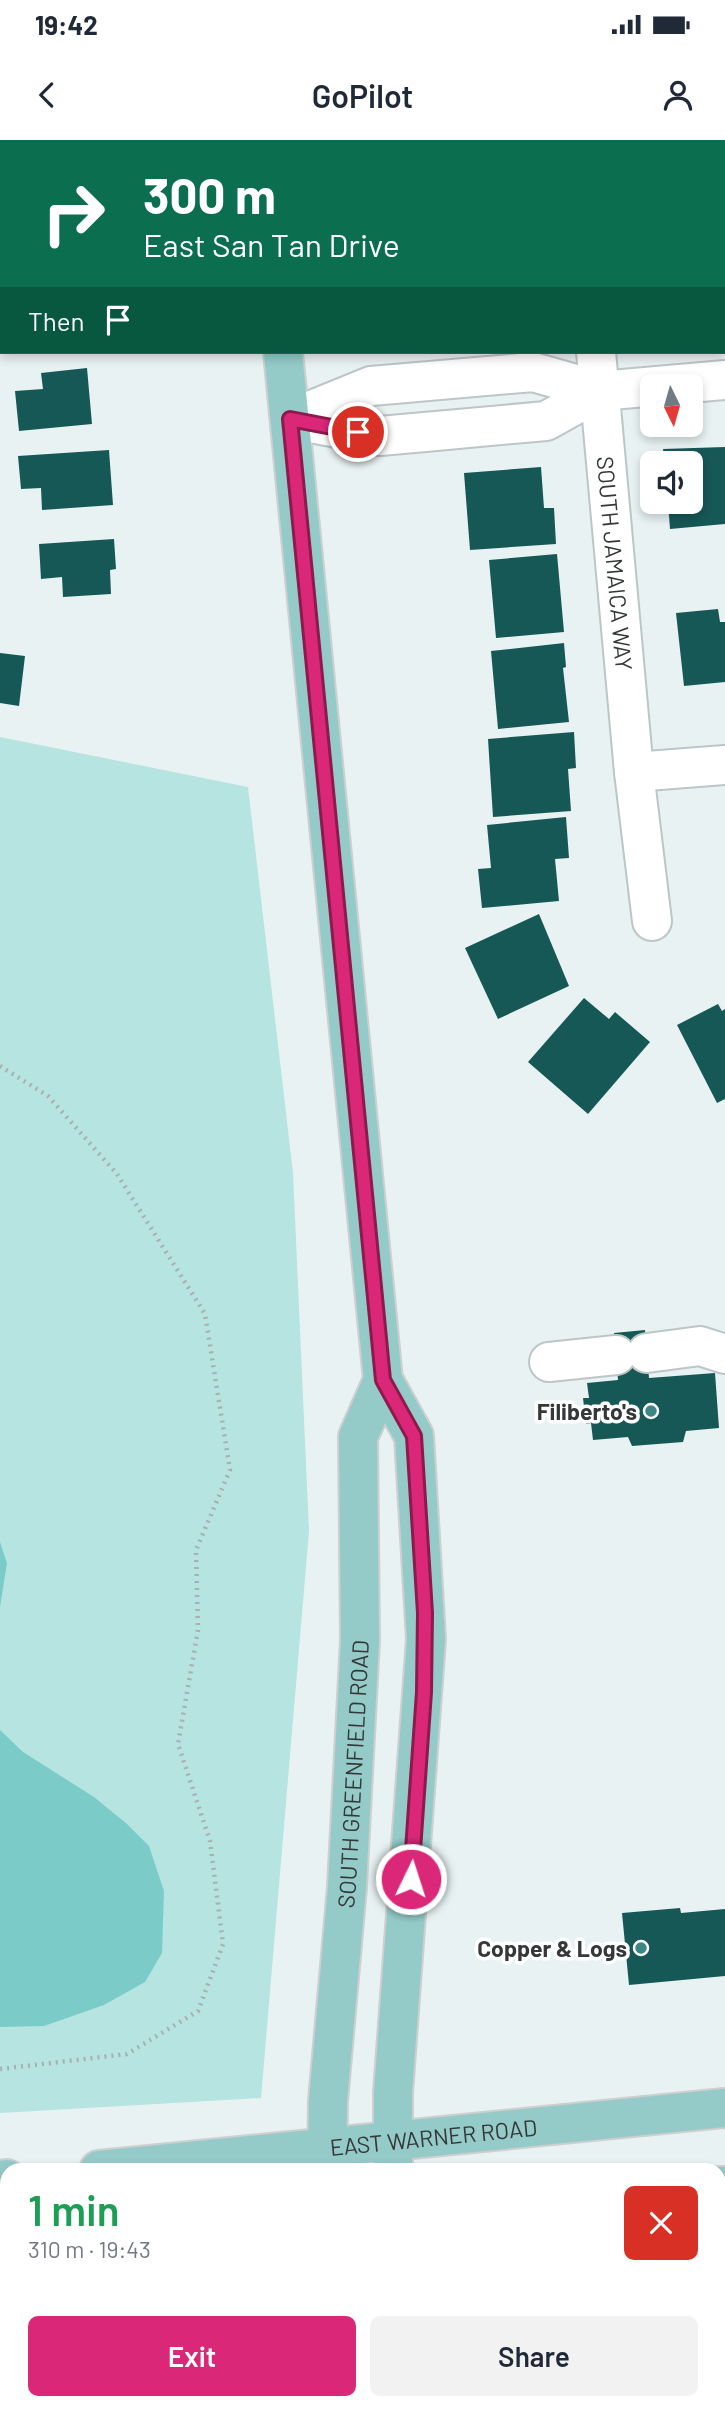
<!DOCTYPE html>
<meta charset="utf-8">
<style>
:root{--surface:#fff;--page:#f2f2f3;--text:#1f2937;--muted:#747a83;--accent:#db2777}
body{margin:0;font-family:Barlow,sans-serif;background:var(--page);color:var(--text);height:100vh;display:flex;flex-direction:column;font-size:26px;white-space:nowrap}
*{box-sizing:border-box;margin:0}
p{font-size:23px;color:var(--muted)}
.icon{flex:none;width:38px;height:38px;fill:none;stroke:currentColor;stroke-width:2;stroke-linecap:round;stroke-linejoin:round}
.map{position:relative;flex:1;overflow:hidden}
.side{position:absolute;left:0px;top:2023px;width:726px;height:247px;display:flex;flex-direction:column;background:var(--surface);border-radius:21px 21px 0 0;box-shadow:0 4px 10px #0003}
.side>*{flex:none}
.top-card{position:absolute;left:0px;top:0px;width:726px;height:214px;box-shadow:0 4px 10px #0003;background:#0b6e4f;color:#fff;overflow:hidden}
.needle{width:46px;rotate:175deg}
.buttons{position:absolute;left:640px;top:234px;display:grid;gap:14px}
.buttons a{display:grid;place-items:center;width:63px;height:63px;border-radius:10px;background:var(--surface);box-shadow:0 4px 10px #0003;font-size:35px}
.pin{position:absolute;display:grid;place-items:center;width:60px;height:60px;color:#fff;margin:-30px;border:4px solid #fff;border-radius:50%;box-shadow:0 2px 7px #0007}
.me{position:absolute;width:77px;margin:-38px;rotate:4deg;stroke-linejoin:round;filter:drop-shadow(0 0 5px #0008)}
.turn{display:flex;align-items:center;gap:24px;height:147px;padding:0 28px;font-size:32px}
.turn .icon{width:91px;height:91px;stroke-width:2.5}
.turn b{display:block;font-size:49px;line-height:60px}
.then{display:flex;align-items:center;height:66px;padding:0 28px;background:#0003;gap:14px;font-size:26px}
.round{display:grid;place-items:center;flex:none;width:74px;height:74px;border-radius:10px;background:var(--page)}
.overview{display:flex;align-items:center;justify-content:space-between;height:119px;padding:0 28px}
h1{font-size:42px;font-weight:600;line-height:52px;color:#1e9e55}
.button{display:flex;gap:14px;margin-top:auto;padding:14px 28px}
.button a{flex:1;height:80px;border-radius:10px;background:var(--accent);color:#fff;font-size:28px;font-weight:600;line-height:80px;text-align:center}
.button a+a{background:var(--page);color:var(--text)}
.status{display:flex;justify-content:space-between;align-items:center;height:49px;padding:0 35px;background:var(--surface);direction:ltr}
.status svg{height:19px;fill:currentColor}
header{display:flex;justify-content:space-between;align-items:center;height:91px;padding:0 28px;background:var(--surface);font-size:32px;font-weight:600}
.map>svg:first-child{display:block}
.green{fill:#b5e4e1}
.water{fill:#7bccc9}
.building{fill:#165856}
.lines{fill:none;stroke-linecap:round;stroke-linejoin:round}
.minor-casing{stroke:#bdc6c6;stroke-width:42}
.major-casing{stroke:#cecfcf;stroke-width:42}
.path{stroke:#a8b0b0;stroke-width:4.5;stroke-dasharray:2 5;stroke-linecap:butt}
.minor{stroke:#fff;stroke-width:38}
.major{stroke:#94cbc9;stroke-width:38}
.route-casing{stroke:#8e194d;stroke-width:18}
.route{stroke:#db2777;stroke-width:12}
.poi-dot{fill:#3e8683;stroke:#fff;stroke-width:2.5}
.labels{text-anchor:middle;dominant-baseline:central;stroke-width:7;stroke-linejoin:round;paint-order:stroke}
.street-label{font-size:23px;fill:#343838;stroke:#fff}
.poi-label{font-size:23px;font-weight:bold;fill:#343838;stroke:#fff;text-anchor:end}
</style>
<div class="status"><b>19:42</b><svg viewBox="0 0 49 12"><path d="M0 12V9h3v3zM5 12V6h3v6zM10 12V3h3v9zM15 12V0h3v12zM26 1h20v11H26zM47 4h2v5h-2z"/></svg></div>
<header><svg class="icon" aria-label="back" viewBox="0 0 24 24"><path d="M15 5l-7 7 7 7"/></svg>GoPilot<svg class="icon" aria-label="person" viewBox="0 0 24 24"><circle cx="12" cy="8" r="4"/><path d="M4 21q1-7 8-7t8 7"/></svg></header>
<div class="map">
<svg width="725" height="2269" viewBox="0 0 725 2269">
<rect width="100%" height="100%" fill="#e8f2f2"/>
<!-- green -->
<path class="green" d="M0,597L248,647L293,1033L309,1391L261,1958L0,1973Z"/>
<!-- water -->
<path class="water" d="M0,1402L7,1423L0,1467Z
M0,1590L23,1612L94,1657L127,1684L149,1706L164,1751L162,1813L145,1842L104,1865L44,1886L0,1887Z"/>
<!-- building -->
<path class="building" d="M87,228L92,284L19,291L15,251L43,249L41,233Z
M725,307V384L670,389L668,362H691V324H665L663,309Z
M109,310L113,365L42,370L41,348L21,349L18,316Z
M541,327L544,368H554L556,404L470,410L464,333Z
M114,399L116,429L110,430L111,454L63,457L62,437L41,439L39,404Z
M557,414L564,492L496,498L489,420Z
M718,469L720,482H725V542L684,546L676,473Z
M564,503L566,527L563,528L569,582L498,589L491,511Z
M0,513L25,516L19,566L0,563Z
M574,592L576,628L568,629L571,671L493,677L488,599Z
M566,677L569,718L555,719L559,761L482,768L478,729L491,728L487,685Z
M539,774L569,846L498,879L465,808Z
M584,858L609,879L615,872L650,902L588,974L528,922Z
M718,864L722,871L725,869V959L717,963L677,885Z
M645,1190L649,1238L715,1233L719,1288L686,1291L683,1302L632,1306L628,1297L593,1300L591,1283L586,1284L583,1258H589L587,1243L618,1240L614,1193Z
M680,1768L681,1773L725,1769V1836L629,1845L622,1773Z"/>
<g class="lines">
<defs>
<g id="minor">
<path d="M578,2V0"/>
<path id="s1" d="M596,212L634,632L652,781"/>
<path d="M290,279L371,246L533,232L600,251L725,240"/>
<path d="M290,279L380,296L425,292L546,281L600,251"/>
<path d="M634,632L725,625"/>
<path d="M647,1213L700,1206L725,1214"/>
<path d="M549,1222L616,1215"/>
</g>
<g id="major">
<path d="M264,0V2"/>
<path d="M283,212L383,1240L414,1296L426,1499L393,1953V2030"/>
<path id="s2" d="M99,2030L725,1968"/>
<path id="s3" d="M327,2030L328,1961L347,1747L360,1500L358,1297L383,1240"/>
<path d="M0,2040L7,2039"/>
<path d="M719,2046H725"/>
<path d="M0,2113L7,2112"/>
<path d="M339,2263V2269"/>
<path d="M402,2263V2269"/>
</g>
</defs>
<!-- minor casing -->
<use href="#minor" class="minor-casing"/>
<!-- major casing -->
<use href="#major" class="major-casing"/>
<!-- path -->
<path class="path" d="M0,926L48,956L117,1034L205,1174L230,1330L196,1410L198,1490L178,1604L210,1701L223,1804L198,1871L127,1914L0,1929"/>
<!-- minor -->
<use href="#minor" class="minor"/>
<!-- major -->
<use href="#major" class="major"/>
</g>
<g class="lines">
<defs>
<path id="route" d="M358,292L290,279L383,1240L414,1296L425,1473L424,1552L411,1739"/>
</defs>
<!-- route casing -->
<use href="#route" class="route-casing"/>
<!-- route -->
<use href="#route" class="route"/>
</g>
<!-- markers -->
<g class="poi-dot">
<circle cx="651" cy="1271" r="7"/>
<circle cx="641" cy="1808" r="7"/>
</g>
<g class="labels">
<!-- street labels -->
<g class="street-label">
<text stroke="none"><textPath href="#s1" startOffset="212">SOUTH JAMAICA WAY</textPath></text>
<text stroke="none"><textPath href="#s3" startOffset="397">SOUTH GREENFIELD ROAD</textPath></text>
<text stroke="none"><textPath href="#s2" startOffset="336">EAST WARNER ROAD</textPath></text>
</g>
<!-- poi labels -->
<g class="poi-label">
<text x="637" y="1271">Filiberto's</text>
<text x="627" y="1808">Copper &amp; Logs</text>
</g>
</g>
</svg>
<div class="buttons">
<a><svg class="needle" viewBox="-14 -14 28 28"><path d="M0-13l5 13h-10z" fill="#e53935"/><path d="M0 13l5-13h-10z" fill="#747a83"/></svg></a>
<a><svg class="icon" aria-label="sound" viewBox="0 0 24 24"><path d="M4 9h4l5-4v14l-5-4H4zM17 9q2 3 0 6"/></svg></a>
</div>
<div class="pin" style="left:358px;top:292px;background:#d93025"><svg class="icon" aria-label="arrive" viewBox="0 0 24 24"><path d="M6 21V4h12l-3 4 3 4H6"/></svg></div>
<svg class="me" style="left:411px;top:1739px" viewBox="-20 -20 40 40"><circle r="17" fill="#db2777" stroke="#fff" stroke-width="3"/><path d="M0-11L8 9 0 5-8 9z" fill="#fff"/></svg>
<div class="top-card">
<div class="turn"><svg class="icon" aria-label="right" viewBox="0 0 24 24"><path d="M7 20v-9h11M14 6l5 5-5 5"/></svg><div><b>300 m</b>East San Tan Drive</div></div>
<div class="then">Then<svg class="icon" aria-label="arrive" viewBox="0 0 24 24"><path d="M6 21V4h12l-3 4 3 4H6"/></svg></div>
</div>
<section class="side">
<div class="overview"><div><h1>1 min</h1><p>310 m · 19:43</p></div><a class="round" style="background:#d93025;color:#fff"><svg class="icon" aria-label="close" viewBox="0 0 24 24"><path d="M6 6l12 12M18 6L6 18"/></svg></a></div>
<div class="button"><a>Exit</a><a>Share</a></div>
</section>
</div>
